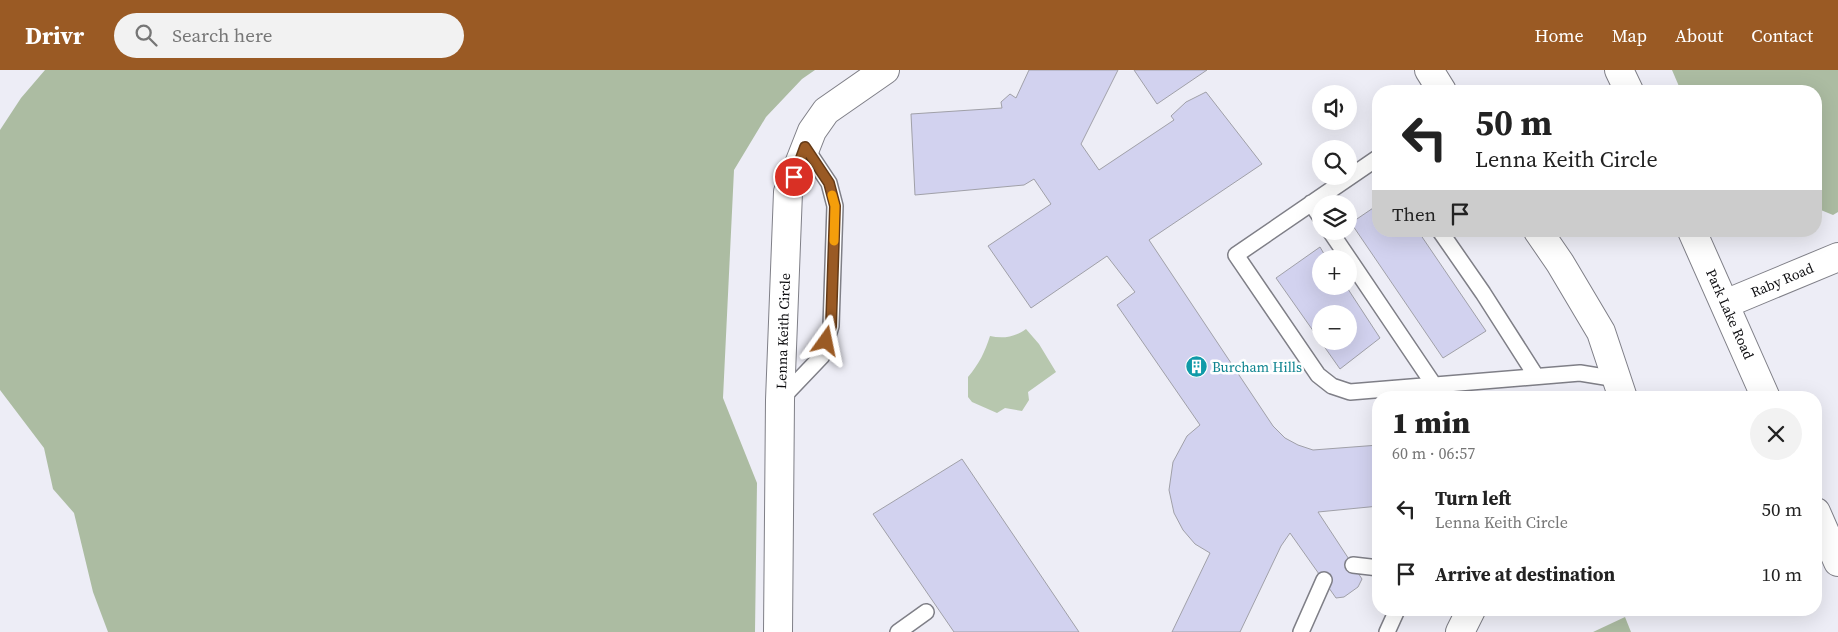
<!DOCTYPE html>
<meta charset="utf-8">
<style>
:root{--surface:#fff;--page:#f2f2f2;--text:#222;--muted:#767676;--accent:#9a5a24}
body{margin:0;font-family:"Source Serif 4",serif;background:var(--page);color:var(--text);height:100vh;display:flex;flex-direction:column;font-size:19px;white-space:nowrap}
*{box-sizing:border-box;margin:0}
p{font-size:16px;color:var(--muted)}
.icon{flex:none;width:28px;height:28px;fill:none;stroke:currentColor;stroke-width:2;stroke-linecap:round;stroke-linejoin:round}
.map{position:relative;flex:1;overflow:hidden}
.details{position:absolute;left:1372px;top:321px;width:450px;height:225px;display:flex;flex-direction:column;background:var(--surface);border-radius:20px;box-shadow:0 5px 20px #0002}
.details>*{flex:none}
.top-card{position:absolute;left:1372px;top:15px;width:450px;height:152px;border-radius:20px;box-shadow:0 5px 20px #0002;background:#fff;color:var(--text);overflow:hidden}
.controls{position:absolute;left:1312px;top:15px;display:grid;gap:10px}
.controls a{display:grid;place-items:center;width:45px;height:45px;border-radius:50%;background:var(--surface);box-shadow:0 5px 20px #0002;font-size:25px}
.pin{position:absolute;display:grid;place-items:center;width:42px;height:42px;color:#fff;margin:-21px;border:2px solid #fff;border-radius:50%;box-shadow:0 1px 5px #0007}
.me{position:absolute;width:55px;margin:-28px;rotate:12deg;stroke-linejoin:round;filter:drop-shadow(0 0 4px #0008)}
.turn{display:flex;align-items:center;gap:18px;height:105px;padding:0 20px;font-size:22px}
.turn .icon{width:65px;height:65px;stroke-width:2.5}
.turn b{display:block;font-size:35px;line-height:42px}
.then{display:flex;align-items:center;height:48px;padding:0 20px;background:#0003;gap:10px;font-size:19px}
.round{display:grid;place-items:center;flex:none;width:52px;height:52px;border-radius:26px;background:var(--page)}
.summary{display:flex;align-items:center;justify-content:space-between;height:85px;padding:0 20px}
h1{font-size:30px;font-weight:800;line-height:38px}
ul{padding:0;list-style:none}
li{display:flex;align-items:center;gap:15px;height:65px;padding:0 20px}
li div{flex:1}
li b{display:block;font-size:19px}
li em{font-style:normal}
header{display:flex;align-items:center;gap:30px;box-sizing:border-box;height:70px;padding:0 25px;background:var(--accent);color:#fff}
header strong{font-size:24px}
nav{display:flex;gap:28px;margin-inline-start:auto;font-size:18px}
.search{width:350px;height:45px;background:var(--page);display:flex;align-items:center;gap:12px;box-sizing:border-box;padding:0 18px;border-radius:28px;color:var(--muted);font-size:19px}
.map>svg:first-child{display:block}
.green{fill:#b7c7ae}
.forest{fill:#acbca2}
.building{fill:#d2d2ef;stroke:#a0a0a8;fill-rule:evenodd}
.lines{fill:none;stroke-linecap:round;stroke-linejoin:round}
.lane-casing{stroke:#7f7f87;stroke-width:18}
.street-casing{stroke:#7f7f87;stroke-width:30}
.secondary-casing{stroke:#7f7f87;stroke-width:30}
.lane{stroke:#fff;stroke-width:15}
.street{stroke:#fff;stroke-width:28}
.secondary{stroke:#fff;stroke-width:28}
.route-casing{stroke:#643a17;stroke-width:12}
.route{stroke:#9a5a24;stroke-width:9}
.slow{stroke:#f59e0b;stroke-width:9}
.labels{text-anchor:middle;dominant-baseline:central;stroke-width:5;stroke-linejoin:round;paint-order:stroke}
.street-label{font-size:14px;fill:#0c0c0f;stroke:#fff}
.culture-label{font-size:14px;fill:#0d838f;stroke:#fff;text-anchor:start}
</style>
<header>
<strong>Drivr</strong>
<div class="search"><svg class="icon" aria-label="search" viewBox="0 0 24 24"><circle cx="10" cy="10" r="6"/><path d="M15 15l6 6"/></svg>Search here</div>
<nav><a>Home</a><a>Map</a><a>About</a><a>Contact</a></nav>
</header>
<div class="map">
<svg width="1838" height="562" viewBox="0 0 1838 562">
<rect width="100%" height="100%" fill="#ededf6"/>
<!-- green -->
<path class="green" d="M1026,259L1039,274L1056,302L1028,322L1029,330L1022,341L1005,338L997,343L972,332L968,327V307C979,294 985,282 990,266C1003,269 1015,267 1026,259Z"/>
<!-- forest -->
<path class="forest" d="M45,0H815L802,9L766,47L734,100L723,328L757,413L755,562H108L93,522L74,443L53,419L44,378L0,320V60L21,28Z
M1672,0H1838V142L1833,145L1816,138V21H1681Z
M1625,547L1631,562H1593Z"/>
<!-- building -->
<path class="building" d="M1029,0H1118L1081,74L1099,100L1174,50L1171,46L1186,32L1206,22L1262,94L1149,170L1273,356L1285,368L1298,375L1313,380L1379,375V436L1318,442L1362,509L1358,517L1344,527L1336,528L1290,463L1281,476L1240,562H1172L1210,483L1195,474L1183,460L1174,443L1169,420L1173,392L1187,366L1200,355L1117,235L1135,222L1107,186L1031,238L988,176L1051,134L1034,109L1024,115L915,125L911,44L1002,38L1001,32L1010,24L1016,28Z
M1134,0H1207L1157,34Z
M1379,134V161H1418L1486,261L1443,288L1351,153Z
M1320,177L1327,189H1321V216H1346L1380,268L1340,299L1276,208ZM1321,244H1349V271H1321Z
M962,389L1079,562H954L873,444Z"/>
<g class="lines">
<defs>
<path id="lane" d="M1379,87L1236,185L1318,305L1332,316L1350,322L1580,303L1617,309
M1311,133L1321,148
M1330,161L1349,189
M1440,161L1483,223L1536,306
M1349,189L1434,315
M781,329L822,286L831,256L835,136L829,113L805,77
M1353,495L1379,498
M898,562L926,542
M1301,562L1324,510
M1387,562L1397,540"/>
<path id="street" d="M1429,0L1442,21
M1538,161L1560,193L1601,262L1623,328
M1725,234L1838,187
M778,562L780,330L788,122L812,61L826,41L885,0
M1460,562L1471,540"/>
<path id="secondary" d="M1619,0L1629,21
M1692,161L1766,328
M1816,442L1838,492"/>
</defs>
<!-- lane casing -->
<use href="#lane" class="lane-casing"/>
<!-- street casing -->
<use href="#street" class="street-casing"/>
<!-- secondary casing -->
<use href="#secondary" class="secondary-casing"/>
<!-- lane -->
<use href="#lane" class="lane"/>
<!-- street -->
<use href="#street" class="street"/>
<!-- secondary -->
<use href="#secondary" class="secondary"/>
</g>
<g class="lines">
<defs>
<path id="route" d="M794,107L805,77L829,113L835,136L831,256L826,271"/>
</defs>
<!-- route casing -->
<use href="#route" class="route-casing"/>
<!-- route -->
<use href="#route" class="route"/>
<!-- slow -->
<path class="slow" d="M832,125L835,136L834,171"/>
</g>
<!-- icons -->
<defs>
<symbol id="building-disc" viewBox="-11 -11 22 22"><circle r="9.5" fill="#0f9aa8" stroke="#fff"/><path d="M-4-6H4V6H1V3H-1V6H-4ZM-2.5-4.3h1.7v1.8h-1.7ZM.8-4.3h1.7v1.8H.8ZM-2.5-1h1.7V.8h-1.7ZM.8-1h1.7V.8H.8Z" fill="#fff"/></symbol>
</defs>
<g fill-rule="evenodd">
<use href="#building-disc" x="1184" y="284" width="25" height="25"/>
</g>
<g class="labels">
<!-- street labels -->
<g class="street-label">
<text transform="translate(1782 210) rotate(-23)">Raby Road</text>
<text transform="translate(1730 244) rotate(66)">Park Lake Road</text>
<text transform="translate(783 261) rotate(-88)">Lenna Keith Circle</text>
</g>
<!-- culture labels -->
<g class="culture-label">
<text x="1212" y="297">Burcham Hills</text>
</g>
</g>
</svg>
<div class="controls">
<a><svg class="icon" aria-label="sound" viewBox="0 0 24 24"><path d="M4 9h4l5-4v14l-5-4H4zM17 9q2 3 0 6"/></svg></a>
<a><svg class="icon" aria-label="search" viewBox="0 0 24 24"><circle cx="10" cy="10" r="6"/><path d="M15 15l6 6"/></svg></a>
<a><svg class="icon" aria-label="layers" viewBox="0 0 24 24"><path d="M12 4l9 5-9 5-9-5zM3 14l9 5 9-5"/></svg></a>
<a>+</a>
<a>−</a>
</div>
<div class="pin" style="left:794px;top:107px;background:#d93025"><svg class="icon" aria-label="arrive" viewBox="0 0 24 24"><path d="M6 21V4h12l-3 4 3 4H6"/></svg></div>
<svg class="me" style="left:826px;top:271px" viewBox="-20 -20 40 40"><path d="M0-17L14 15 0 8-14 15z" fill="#9a5a24" stroke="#fff" stroke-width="4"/></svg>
<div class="top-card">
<div class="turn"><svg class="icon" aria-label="left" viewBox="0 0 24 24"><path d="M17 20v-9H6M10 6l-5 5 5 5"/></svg><div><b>50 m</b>Lenna Keith Circle</div></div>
<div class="then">Then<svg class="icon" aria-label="arrive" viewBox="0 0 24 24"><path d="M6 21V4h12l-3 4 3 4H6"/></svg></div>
</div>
<section class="details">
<div class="summary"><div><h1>1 min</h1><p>60 m · 06:57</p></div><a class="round"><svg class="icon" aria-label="close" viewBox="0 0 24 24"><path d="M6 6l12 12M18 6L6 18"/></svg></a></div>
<ul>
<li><svg class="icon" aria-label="left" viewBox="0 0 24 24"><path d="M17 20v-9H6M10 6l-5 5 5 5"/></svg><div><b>Turn left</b><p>Lenna Keith Circle</p></div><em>50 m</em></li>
<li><svg class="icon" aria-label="arrive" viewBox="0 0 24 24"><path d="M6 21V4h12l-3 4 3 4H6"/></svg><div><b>Arrive at destination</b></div><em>10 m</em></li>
</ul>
</section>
</div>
